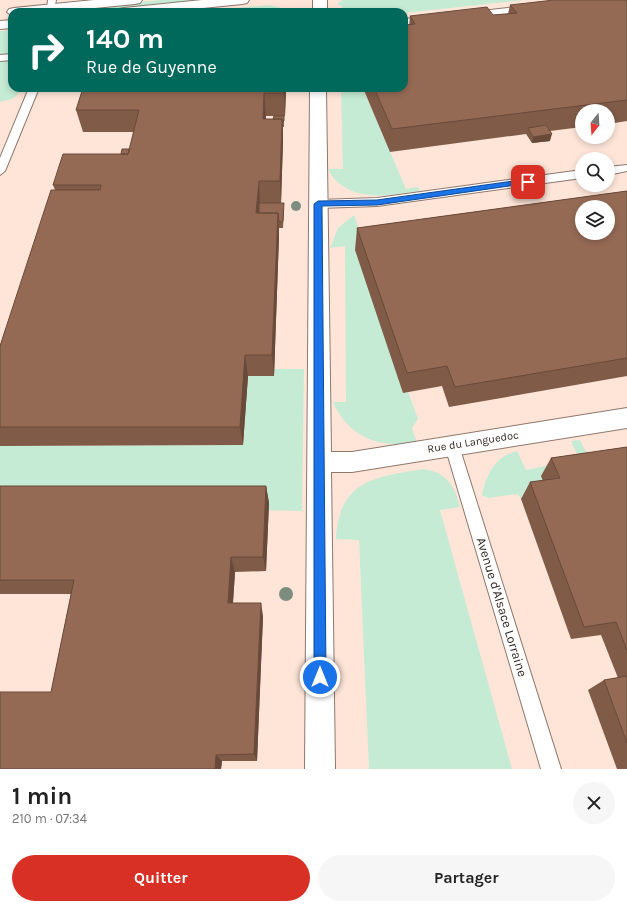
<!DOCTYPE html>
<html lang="fr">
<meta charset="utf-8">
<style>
:root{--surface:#fff;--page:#f6f6f6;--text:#222;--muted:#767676;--accent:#d93025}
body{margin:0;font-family:Karla,sans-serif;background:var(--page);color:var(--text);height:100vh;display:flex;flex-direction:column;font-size:15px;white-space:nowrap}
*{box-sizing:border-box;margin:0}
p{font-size:13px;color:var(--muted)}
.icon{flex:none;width:22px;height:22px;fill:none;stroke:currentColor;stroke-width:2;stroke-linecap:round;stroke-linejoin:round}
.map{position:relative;height:769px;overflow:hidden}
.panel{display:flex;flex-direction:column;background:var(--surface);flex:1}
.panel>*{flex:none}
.top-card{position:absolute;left:8px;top:8px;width:400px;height:84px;border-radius:12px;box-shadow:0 2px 6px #0003;background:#00695c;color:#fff;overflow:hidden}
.needle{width:26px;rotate:197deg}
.buttons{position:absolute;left:575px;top:104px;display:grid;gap:8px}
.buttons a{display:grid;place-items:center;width:40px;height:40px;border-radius:50%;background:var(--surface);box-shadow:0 2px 6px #0003;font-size:20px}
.pin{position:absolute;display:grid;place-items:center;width:34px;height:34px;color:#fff;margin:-17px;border-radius:8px;box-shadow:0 2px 6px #0006}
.me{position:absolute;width:44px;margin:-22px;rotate:0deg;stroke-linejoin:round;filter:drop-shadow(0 0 3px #0008)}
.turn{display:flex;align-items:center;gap:14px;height:84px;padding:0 12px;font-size:18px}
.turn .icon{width:52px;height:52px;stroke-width:2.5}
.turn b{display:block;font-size:28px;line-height:34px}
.round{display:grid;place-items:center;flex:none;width:42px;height:42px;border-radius:21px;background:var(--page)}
.headline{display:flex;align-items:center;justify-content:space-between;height:68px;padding:0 12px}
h1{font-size:24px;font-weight:700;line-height:30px}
.cta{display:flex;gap:8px;margin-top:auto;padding:8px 12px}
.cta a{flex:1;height:46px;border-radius:24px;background:var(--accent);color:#fff;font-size:16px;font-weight:700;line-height:46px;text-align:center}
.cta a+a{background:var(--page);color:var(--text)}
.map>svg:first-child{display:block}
.built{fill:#fee5d8;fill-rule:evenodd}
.green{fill:#c5ebd4}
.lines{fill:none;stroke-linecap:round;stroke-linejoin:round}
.lane-casing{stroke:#8d786d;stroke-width:2}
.street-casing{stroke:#8d786d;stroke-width:2}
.secondary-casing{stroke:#8d786d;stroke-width:2}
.lane{fill:#fff;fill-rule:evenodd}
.street{fill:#fff;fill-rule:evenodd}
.secondary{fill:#fff;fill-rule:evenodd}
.tree{fill:#7c8d80}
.wall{fill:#805b48}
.shaded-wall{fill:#684a3b}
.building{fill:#956a54;stroke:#684a3b;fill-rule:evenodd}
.route{fill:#1a73e8;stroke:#114b97}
.labels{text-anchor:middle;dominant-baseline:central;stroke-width:3;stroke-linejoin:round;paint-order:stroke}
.street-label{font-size:11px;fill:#2f2622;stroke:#fff}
.near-street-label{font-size:13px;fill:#2f2622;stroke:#fff}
</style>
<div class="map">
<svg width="627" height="769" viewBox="0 0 627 769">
<rect width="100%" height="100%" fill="#fef4ef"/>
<!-- built -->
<path class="built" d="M0,0H627V769H0ZM12,12H404V88H12ZM582,111H608V137H582ZM582,159H608V185H582ZM582,207H608V233H582Z"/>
<!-- green -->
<path class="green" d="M161,0H195L100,12H41Z
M343,0H524L404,13L334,12L337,8L340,9L343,6L337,4Z
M270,5L295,12H190Z
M12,30V54L0,55V31Z
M0,61H12V88H23L14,98L0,102Z
M341,88H363L406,189L418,187L420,191C392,194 364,202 340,184C335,180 330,175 329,169H343Z
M354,215L366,249L403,393L408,392L418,419L412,428L417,443C389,447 361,443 342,418C339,413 335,408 333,402H346L345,246L330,248L338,228Z
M274,369H304L302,511L0,503V446L243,445L248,376H274Z
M580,440L589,458L549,496L521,499L518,494L488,498L482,495C486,475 495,456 517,451L526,470L579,459L571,441Z
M423,469C446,472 455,485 460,507L440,510L512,769H369L359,540L336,539C339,480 375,477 423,469Z"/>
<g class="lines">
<defs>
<path id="lane" d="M48,0H56L54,10L51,11L47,8Z
M527,6L531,9L530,11L472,18L468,15L472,12Z
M427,17L431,20L430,22L404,25V19Z
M12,54V60L0,61V55Z
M29,88H39L5,171L0,175V158Z
M627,165V171L608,175V167Z
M582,170V178L377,206L318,208L312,204L318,200L377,198Z
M452,440L457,441L459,446L561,769H541L445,446L447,441Z"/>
<path id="street" d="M313,0H327V12H313Z
M310,88H326L331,452H352L627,408V428L352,472H331L335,769H305Z"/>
<path id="secondary" d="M94,0H142L140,3L135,4L55,12H12V16L7,12L9,9L14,8Z
M202,0H249L247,3L242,4L164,12H117L119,9L124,8Z
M12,20V28L0,29V21Z"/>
</defs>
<!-- lane casing -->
<use href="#lane" class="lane-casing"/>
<!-- street casing -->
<use href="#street" class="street-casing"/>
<!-- secondary casing -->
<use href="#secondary" class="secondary-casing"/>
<!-- lane -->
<use href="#lane" class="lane"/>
<!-- street -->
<use href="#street" class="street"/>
<!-- secondary -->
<use href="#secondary" class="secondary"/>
</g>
<!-- trees -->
<g class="tree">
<circle cx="296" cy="206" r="5"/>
<circle cx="286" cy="594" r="7"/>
</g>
<!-- wall -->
<path class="wall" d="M627,0V121L608,124V111H582V127L550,131V141L532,143L526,134L390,152L363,88H404L410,16L493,15L508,14L510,5Z
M83,88H286L285,116H266V119H273L284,116V127H283V141L281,203L284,210L283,228H279V236L274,376H248L243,445L0,446V346L55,190L53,185L121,154L130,149L134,132H83L76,110Z
M627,191V376L449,407L442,386L403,393L355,250L357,228Z
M627,447V769H617L588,690L604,680L618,678L601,635L571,639L521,499L530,482L543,481L541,476L551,458Z
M0,486H266L269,503L266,571L235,572L233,603L263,616L257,761H222L221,769H0L51,692L71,594H0Z"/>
<!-- shaded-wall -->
<path class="shaded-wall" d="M284,88H286L285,116L284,93Z
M264,93L266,116L264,141L263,119Z
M282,119L283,141L281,203L280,181Z
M552,134L550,141L532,143L533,137Z
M259,181L260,203L258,236L256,213Z
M278,213L279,236L274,376L272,355Z
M245,355L248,376L243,445L240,427Z
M266,486L269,503L266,571L263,557Z
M231,557L235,572L232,616L228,603Z
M261,603L263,616L257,761L254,754Z
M216,755L222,761L221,769H215Z"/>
<!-- building -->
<path class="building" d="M554,0H627V100L392,129L374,88H404V25L415,24L410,16L487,7L493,15L517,13L510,5Z
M83,88H284V93H264L263,119H282L280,181H259L256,213H278L272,355H245L240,427H0V346L51,190H100L101,185H53L63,154H128L139,110H76Z
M274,116H284V121H282V119H273Z
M546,125L552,134L533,137L528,128Z
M122,149H130L128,154H121Z
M627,191V358L455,387L447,366L407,373L357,228ZM582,207H608V233H582Z
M259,203H284L283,221L279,222L278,213H259Z
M627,447V650L616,622L584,627L530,482L560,478L551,458Z
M0,486H266L263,557H231L228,603H261L254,754L216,755L215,769H0V692H51L74,580H0Z
M627,676V743L604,680Z"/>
<!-- route -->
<path class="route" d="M528,179L530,180V183L377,205L322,206L326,677L324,681L320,683L316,681L314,677V204L318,201L377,200Z"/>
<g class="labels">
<!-- street labels -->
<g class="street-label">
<text transform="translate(473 442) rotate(-9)">Rue du Languedoc</text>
</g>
<!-- near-street labels -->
<g class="near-street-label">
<text transform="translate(502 607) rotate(73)">Avenue d'Alsace Lorraine</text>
</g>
</g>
</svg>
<div class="buttons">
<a><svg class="needle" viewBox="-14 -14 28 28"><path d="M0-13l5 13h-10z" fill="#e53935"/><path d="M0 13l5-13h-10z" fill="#767676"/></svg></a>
<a><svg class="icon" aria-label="search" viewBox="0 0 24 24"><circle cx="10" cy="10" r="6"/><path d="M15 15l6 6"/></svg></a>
<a><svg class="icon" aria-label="layers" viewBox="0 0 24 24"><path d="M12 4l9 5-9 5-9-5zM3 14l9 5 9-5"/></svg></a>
</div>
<div class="pin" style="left:528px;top:182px;background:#d93025"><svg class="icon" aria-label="arrive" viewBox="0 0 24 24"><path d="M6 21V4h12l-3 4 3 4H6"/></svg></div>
<svg class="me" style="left:320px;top:677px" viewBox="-20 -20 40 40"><circle r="17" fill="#1a73e8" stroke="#fff" stroke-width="3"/><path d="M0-11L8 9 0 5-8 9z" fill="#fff"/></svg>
<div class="top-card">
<div class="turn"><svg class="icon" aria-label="right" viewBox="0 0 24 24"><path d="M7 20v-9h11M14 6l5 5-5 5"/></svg><div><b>140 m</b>Rue de Guyenne</div></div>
</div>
</div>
<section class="panel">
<div class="headline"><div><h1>1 min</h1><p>210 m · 07:34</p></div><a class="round"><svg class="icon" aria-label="close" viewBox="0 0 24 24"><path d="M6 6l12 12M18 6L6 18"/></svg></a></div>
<div class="cta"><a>Quitter</a><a>Partager</a></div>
</section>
